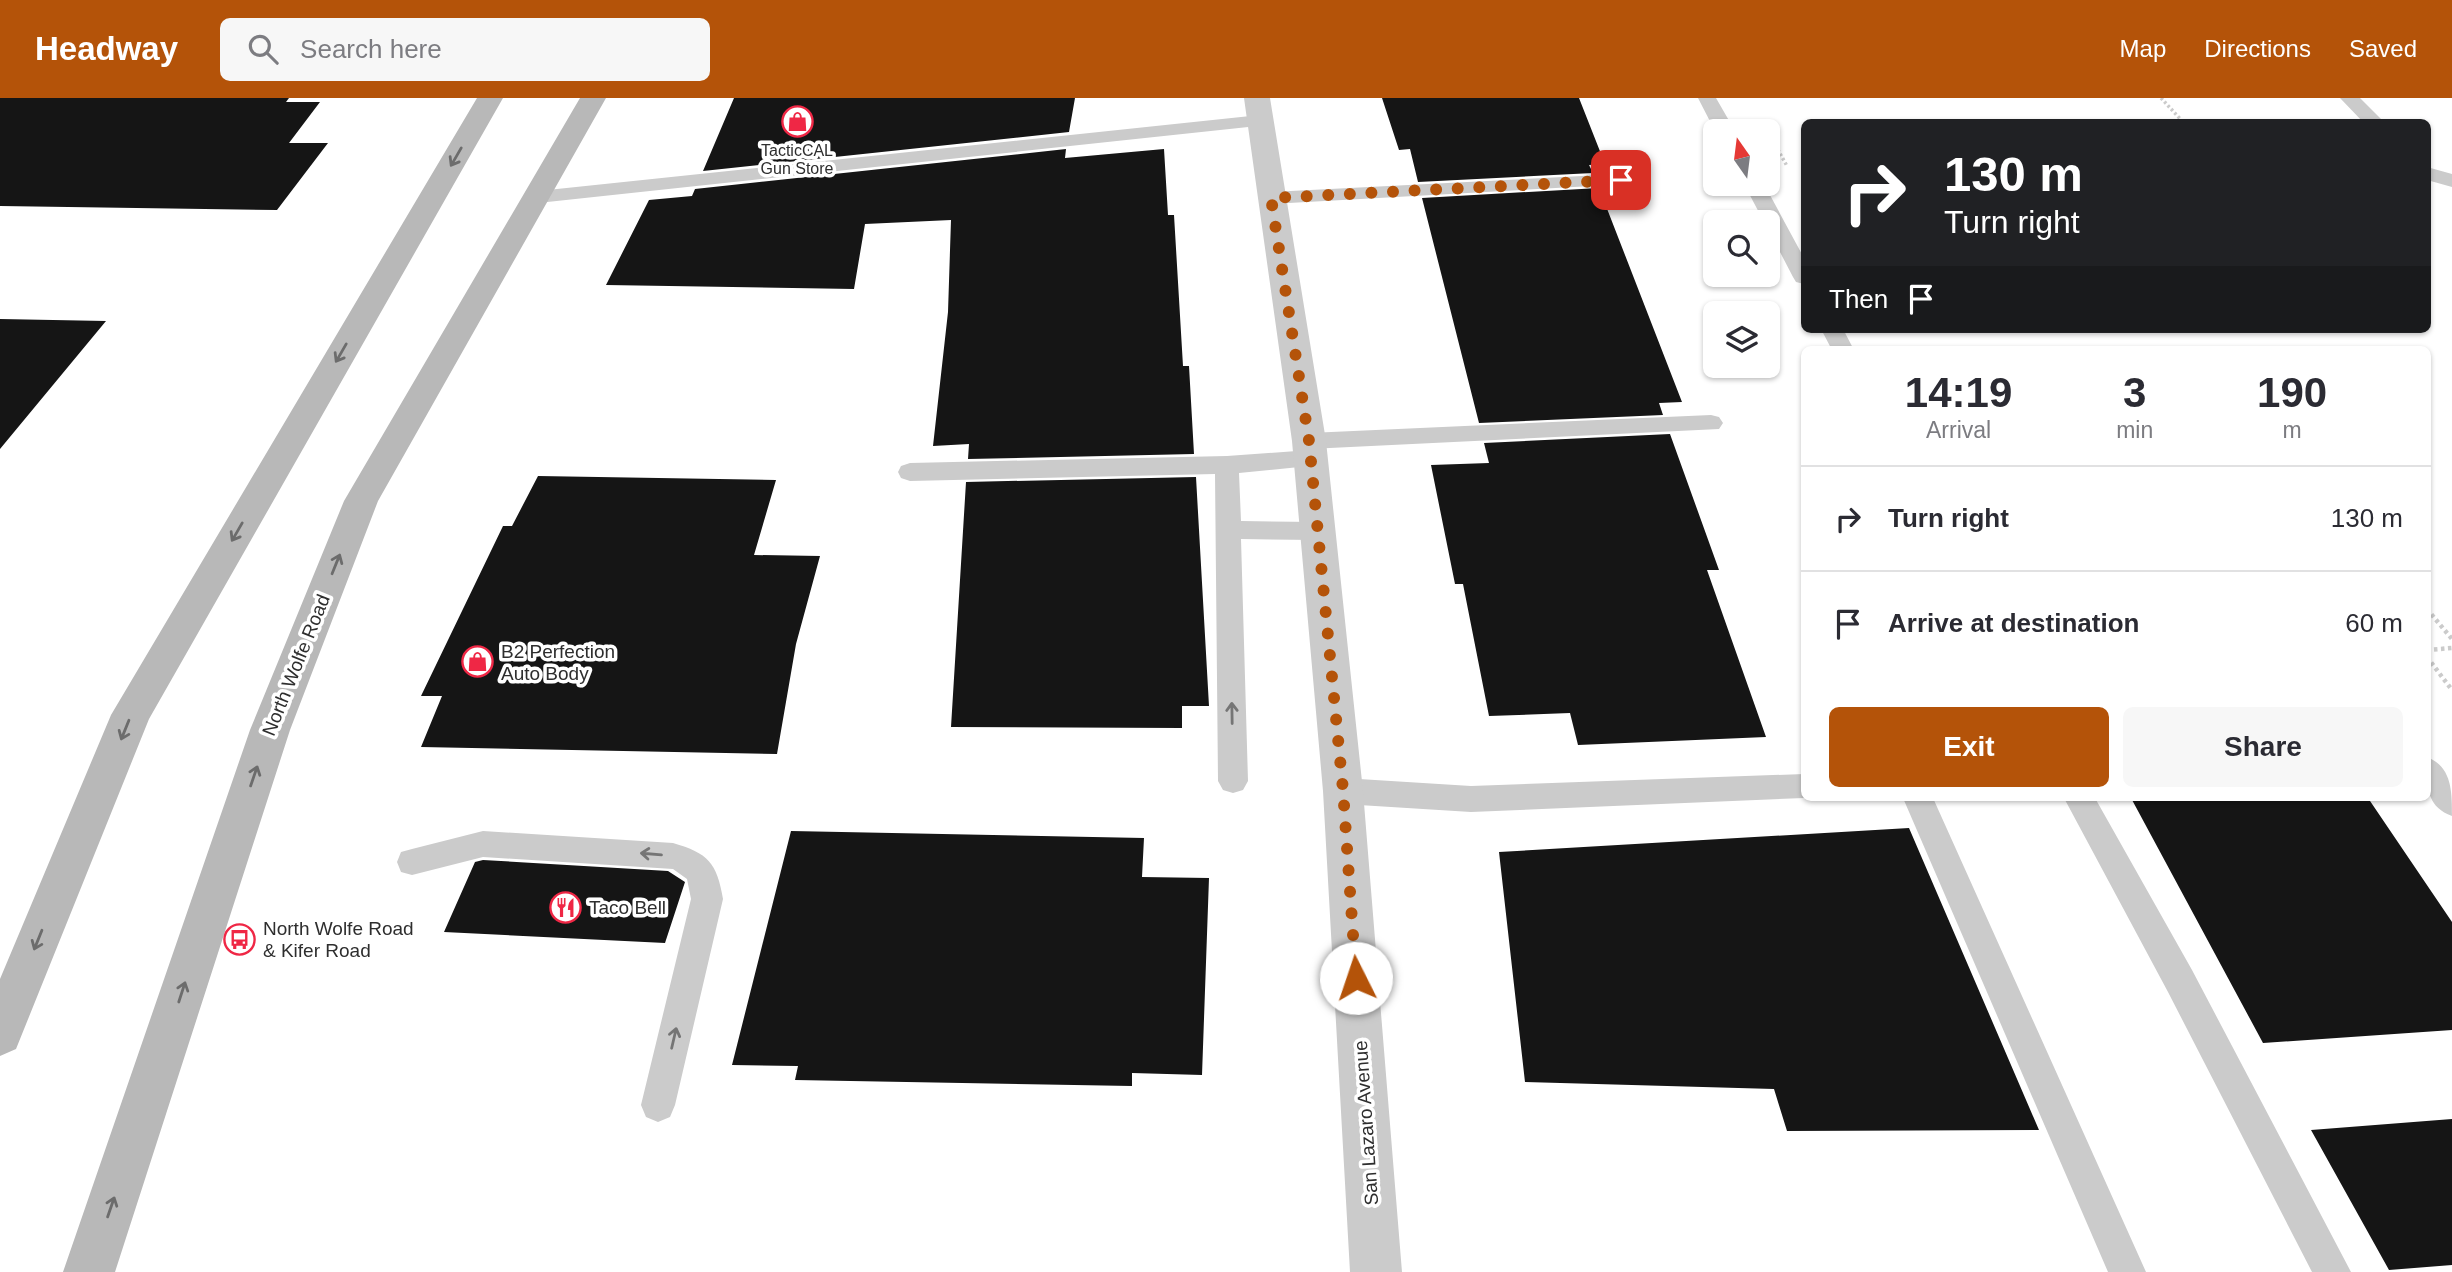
<!DOCTYPE html>
<style>
:root{--surface:#fff;--page:#f7f7f7;--text:#2b2b33;--muted:#7c7c81;--line:#e1e1e2;--accent:#b45309}
body{margin:0;font-family:Arial,sans-serif;background:var(--page);color:var(--text);height:100vh;display:flex;flex-direction:column;font-size:26px;white-space:nowrap}
*{box-sizing:border-box;margin:0}
p{font-size:23px;color:var(--muted)}
.icon{flex:none;width:38px;height:38px;fill:none;stroke:currentColor;stroke-width:2;stroke-linecap:round;stroke-linejoin:round}
.map{position:relative;flex:1;overflow:hidden}
.panel{position:absolute;left:1801px;top:248px;width:630px;height:455px;display:flex;flex-direction:column;background:var(--surface);border-radius:10px;box-shadow:0 2px 5px #0004}
.panel>*{flex:none}
.guide{position:absolute;left:1801px;top:21px;width:630px;height:214px;border-radius:10px;box-shadow:0 2px 5px #0004;background:#202124;color:#fff;overflow:hidden}
.needle{width:46px;rotate:346deg}
.controls{position:absolute;left:1703px;top:21px;display:grid;gap:14px}
.controls a{display:grid;place-items:center;width:77px;height:77px;border-radius:10px;background:var(--surface);box-shadow:0 2px 5px #0004;font-size:35px}
.pin{position:absolute;display:grid;place-items:center;width:60px;height:60px;color:#fff;margin:-30px;border-radius:14px;box-shadow:0 4px 10px #0006}
.me{position:absolute;width:77px;margin:-38px;rotate:356deg;stroke-linejoin:round;filter:drop-shadow(0 0 5px #0008)}
.turn{display:flex;align-items:center;gap:24px;height:147px;padding:0 28px;font-size:32px}
.turn .icon{width:91px;height:91px;stroke-width:2.5}
.turn b{display:block;font-size:49px;line-height:60px}
.then{display:flex;align-items:center;height:66px;padding:0 28px;background:#0003;gap:14px;font-size:26px}
.eta{display:flex;justify-content:space-evenly;align-items:center;height:119px;text-align:center}
.eta b{font-size:42px;font-weight:700;line-height:49px}
.primary-button{display:flex;gap:14px;margin-top:auto;padding:14px 28px}
.primary-button a{flex:1;height:80px;border-radius:10px;background:var(--accent);color:#fff;font-size:28px;font-weight:700;line-height:80px;text-align:center}
.primary-button a+a{background:var(--page);color:var(--text)}
ul{padding:0;list-style:none}
li{display:flex;align-items:center;gap:21px;height:105px;padding:0 28px;border-top:2px solid var(--line)}
li div{flex:1}
li b{display:block;font-size:26px}
li em{font-style:normal}
header{display:flex;align-items:center;gap:42px;box-sizing:border-box;height:98px;padding:0 35px;background:var(--accent);color:#fff}
header strong{font-size:33px}
nav{display:flex;gap:38px;margin-inline-start:auto;font-size:24px}
.search{width:490px;height:63px;background:var(--page);display:flex;align-items:center;gap:18px;box-sizing:border-box;padding:0 24px;border-radius:10px;color:var(--muted);font-size:26px}
.map>svg:first-child{display:block}
.building{fill:#151515}
.lines{fill:none;stroke-linecap:round;stroke-linejoin:round}
.path-far1{stroke:#cbcbcb;stroke-width:3.5;stroke-dasharray:2.5 2.5;stroke-linecap:butt}
.path{stroke:#cbcbcb;stroke-width:4.5;stroke-dasharray:3.5 3.5;stroke-linecap:butt}
.lane{fill:#cbcbcb;fill-rule:evenodd}
.street{fill:#cbcbcb;fill-rule:evenodd}
.secondary{fill:#b8b8b8;fill-rule:evenodd}
.oneway{stroke:#6c6c6c}
.oneway2{stroke:#757575}
.route{stroke:#b45309;stroke-width:12;stroke-dasharray:0 21.6}
.labels{text-anchor:middle;dominant-baseline:central;stroke-width:7;stroke-linejoin:round;paint-order:stroke}
.far-poi-label{font-size:16px;fill:#2e2e2e;stroke:#fff}
.poi-label{font-size:19px;fill:#2e2e2e;stroke:#fff;text-anchor:start}
.street-label{font-size:19px;fill:#2e2e2e;stroke:#fff}
</style>
<header>
<strong>Headway</strong>
<div class="search"><svg class="icon" aria-label="search" viewBox="0 0 24 24"><circle cx="10" cy="10" r="6"/><path d="M15 15l6 6"/></svg>Search here</div>
<nav><a>Map</a><a>Directions</a><a>Saved</a></nav>
</header>
<div class="map">
<svg width="2452" height="1174" viewBox="0 0 2452 1174">
<rect width="100%" height="100%" fill="#fff"/>
<!-- building -->
<path class="building" d="M0,0H289L286,4H320L289,45H328L277,112L0,108Z
M734,0H1075L1069,34L703,73Z
M1382,0H1579L1605,66L1589,67L1593,75L1418,84L1410,51L1399,52Z
M1066,51L1065,60L1164,51L1168,117H1174L1183,268H1189L1194,356L968,361L969,346L933,348L948,214L951,122L865,126L854,191L606,187L649,102L692,98L695,91Z
M1599,90L1682,304L1659,305L1663,317L1479,325L1422,100Z
M0,221L106,223L0,351Z
M1670,336L1719,472H1707L1766,639L1578,647L1570,615L1489,618L1463,486H1455L1431,367L1489,365L1484,345Z
M538,378L776,382L754,457L820,458L796,546L777,656L421,649L442,598H421L503,428H512Z
M1196,379L1209,608H1182V630L951,629L966,384Z
M2131,700H2368L2452,824V932L2263,945Z
M1909,730L2039,1032L1787,1033L1774,991L1525,984L1499,754Z
M791,733L1144,740L1142,779L1209,780L1202,977L1132,975V988L795,982L798,968L732,967Z
M483,762L668,773L685,784L665,845L444,834L475,764Z
M2452,1021V1167L2389,1172L2311,1032Z"/>
<g class="lines">
<!-- path-far1 -->
<path class="path-far1" d="M2161,0L2183,24
M1768,34L1787,68"/>
<!-- path -->
<path class="path" d="M2427,511L2452,541
M2427,552L2452,550
M2427,559L2452,592"/>
<!-- lane -->
<path class="lane" d="M1698,0H1716L1735,33H1715Z
M2340,0H2360L2384,24H2363Z
M1260,17L1267,19L1270,23L1267,27L538,105L531,103L528,99L531,95L538,93Z
M2427,69L2452,76V89L2427,82Z
M1621,76L1628,78L1631,82L1628,86L1271,106L1264,104L1261,100L1264,96L1271,94Z
M1744,86H1764L1804,160V186L1796,184L1793,179L1768,131V124H1764Z
M1821,231H1843L1854,252H1832Z
M1711,317L1719,319L1723,325L1719,331L1309,351L1300,349L1297,343L1300,337L1309,335Z
M1310,352L1319,355L1322,361L1319,367L1239,375L1241,423L1316,424L1325,426L1329,433L1325,440L1316,442L1241,441L1248,683L1243,692L1233,695L1223,692L1218,683L1215,376L910,383L901,380L898,374L901,368L910,365L1227,358Z
M2427,659C2452,669 2452,693 2452,718C2424,708 2427,684 2427,659Z
M1804,676V700L1471,714L1343,706L1333,702L1328,693L1333,684L1343,680L1471,688Z
M1903,700H1933L2146,1174H2108Z
M2064,700H2095L2192,872L2351,1174H2312L2168,894Z
M483,733L673,745C708,755 717,765 723,801L675,1007L670,1019L658,1024L646,1019L641,1007L691,801L687,781L673,771L483,759L412,777L401,774L397,764L401,754L412,751Z"/>
<!-- street -->
<path class="street" d="M1244,0H1270L1326,343L1363,693L1402,1174H1350L1323,693L1292,343Z"/>
<!-- secondary -->
<path class="secondary" d="M477,0H503L149,621L16,951L0,958V881L111,617Z
M580,0H606L378,403L290,632L115,1174H63L250,632L344,403Z"/>
</g>
<!-- one-way arrows -->
<defs><path id="oneway-shaft" d="M-6 0H5M1.5-3L5.5 0L1.5 3" fill="none" stroke-width="1.6" stroke-linecap="round" stroke-linejoin="round" transform="scale(1.75)"/></defs>
<g class="oneway">
<use href="#oneway-shaft" transform="translate(456 59) rotate(120)"/>
<use href="#oneway-shaft" transform="translate(341 255) rotate(120)"/>
<use href="#oneway-shaft" transform="translate(237 434) rotate(120)"/>
<use href="#oneway-shaft" transform="translate(336 466) rotate(-68)"/>
<use href="#oneway-shaft" transform="translate(125 632) rotate(112)"/>
<use href="#oneway-shaft" transform="translate(254 678) rotate(-71)"/>
<use href="#oneway-shaft" transform="translate(38 842) rotate(112)"/>
<use href="#oneway-shaft" transform="translate(182 894) rotate(-72)"/>
<use href="#oneway-shaft" transform="translate(111 1109) rotate(-71)"/>
</g>
<g class="oneway2">
<use href="#oneway-shaft" transform="translate(1232 615) rotate(-91)"/>
<use href="#oneway-shaft" transform="translate(651 756) rotate(-175)"/>
<use href="#oneway-shaft" transform="translate(674 940) rotate(-77)"/>
</g>
<g class="lines">
<!-- route -->
<path class="route" d="M1356,880L1343,692L1309,343L1271,100L1621,82"/>
</g>
<!-- icons -->
<defs>
<symbol id="shop-ring" viewBox="-11 -11 22 22"><circle r="9.5" fill="#fff" stroke="#ef2745" stroke-width="1.5"/><path d="M-5-2.5h2.3a2.7 3.5 0 0 1 5.4 0H5L5.5 6h-11ZM-1.5-2.5h3a1.5 2.3 0 0 0-3 0Z" fill="#ef2745"/></symbol>
<symbol id="restaurant-ring" viewBox="-11 -11 22 22"><circle r="9.5" fill="#fff" stroke="#ef2745" stroke-width="1.5"/><path d="M-5-6h1v4h1v-4h1v4h1v-4h1v5L-1.5 .5V6h-2V.5L-5-1ZM5-6V6H3V1.5H1.5Q1.5-4 5-6Z" fill="#ef2745"/></symbol>
<symbol id="bus-ring" viewBox="-11 -11 22 22"><circle r="9.5" fill="#fff" stroke="#ef2745" stroke-width="1.5"/><path d="M-5-6H5V4H4V6H2V4H-2V6H-4V4H-5ZM-3.5-4V0h7V-4ZM-3.5 1.2v1.5H-2V1.2ZM2 1.2v1.5H3.5V1.2Z" fill="#ef2745"/></symbol>
</defs>
<g fill-rule="evenodd">
<use href="#shop-ring" x="780" y="6" width="35" height="35"/>
<use href="#shop-ring" x="460" y="546" width="35" height="35"/>
<use href="#restaurant-ring" x="548" y="792" width="35" height="35"/>
<use href="#bus-ring" x="222" y="824" width="35" height="35"/>
</g>
<g class="labels">
<!-- far-poi labels -->
<g class="far-poi-label">
<text x="797" y="52">TacticCAL<tspan x="797" dy="18">Gun Store</tspan></text>
</g>
<!-- poi labels -->
<g class="poi-label">
<text x="501" y="553">B2 Perfection<tspan x="501" dy="22">Auto Body</tspan></text>
<text x="589" y="809">Taco Bell</text>
<text x="263" y="830">North Wolfe Road<tspan x="263" dy="22">&amp; Kifer Road</tspan></text>
</g>
<!-- street labels -->
<g class="street-label">
<text transform="translate(296 567) rotate(-68)">North Wolfe Road</text>
<text transform="translate(1366 1025) rotate(-94)">San Lazaro Avenue</text>
</g>
</g>
</svg>
<div class="controls">
<a><svg class="needle" viewBox="-14 -14 28 28"><path d="M0-13l5 13h-10z" fill="#e53935"/><path d="M0 13l5-13h-10z" fill="#7c7c81"/></svg></a>
<a><svg class="icon" aria-label="search" viewBox="0 0 24 24"><circle cx="10" cy="10" r="6"/><path d="M15 15l6 6"/></svg></a>
<a><svg class="icon" aria-label="layers" viewBox="0 0 24 24"><path d="M12 4l9 5-9 5-9-5zM3 14l9 5 9-5"/></svg></a>
</div>
<div class="pin" style="left:1621px;top:82px;background:#d93025"><svg class="icon" aria-label="arrive" viewBox="0 0 24 24"><path d="M6 21V4h12l-3 4 3 4H6"/></svg></div>
<svg class="me" style="left:1356px;top:880px" viewBox="-20 -20 40 40"><circle r="19" fill="#fff"/><path d="M0-13L10 11 0 6-10 11z" fill="#b45309"/></svg>
<div class="guide">
<div class="turn"><svg class="icon" aria-label="right" viewBox="0 0 24 24"><path d="M7 20v-9h11M14 6l5 5-5 5"/></svg><div><b>130 m</b>Turn right</div></div>
<div class="then">Then<svg class="icon" aria-label="arrive" viewBox="0 0 24 24"><path d="M6 21V4h12l-3 4 3 4H6"/></svg></div>
</div>
<section class="panel">
<div class="eta">
<div><b>14:19</b><p>Arrival</p></div>
<div><b>3</b><p>min</p></div>
<div><b>190</b><p>m</p></div>
</div>
<ul>
<li><svg class="icon" aria-label="right" viewBox="0 0 24 24"><path d="M7 20v-9h11M14 6l5 5-5 5"/></svg><div><b>Turn right</b></div><em>130 m</em></li>
<li><svg class="icon" aria-label="arrive" viewBox="0 0 24 24"><path d="M6 21V4h12l-3 4 3 4H6"/></svg><div><b>Arrive at destination</b></div><em>60 m</em></li>
</ul>
<div class="primary-button"><a>Exit</a><a>Share</a></div>
</section>
</div>
